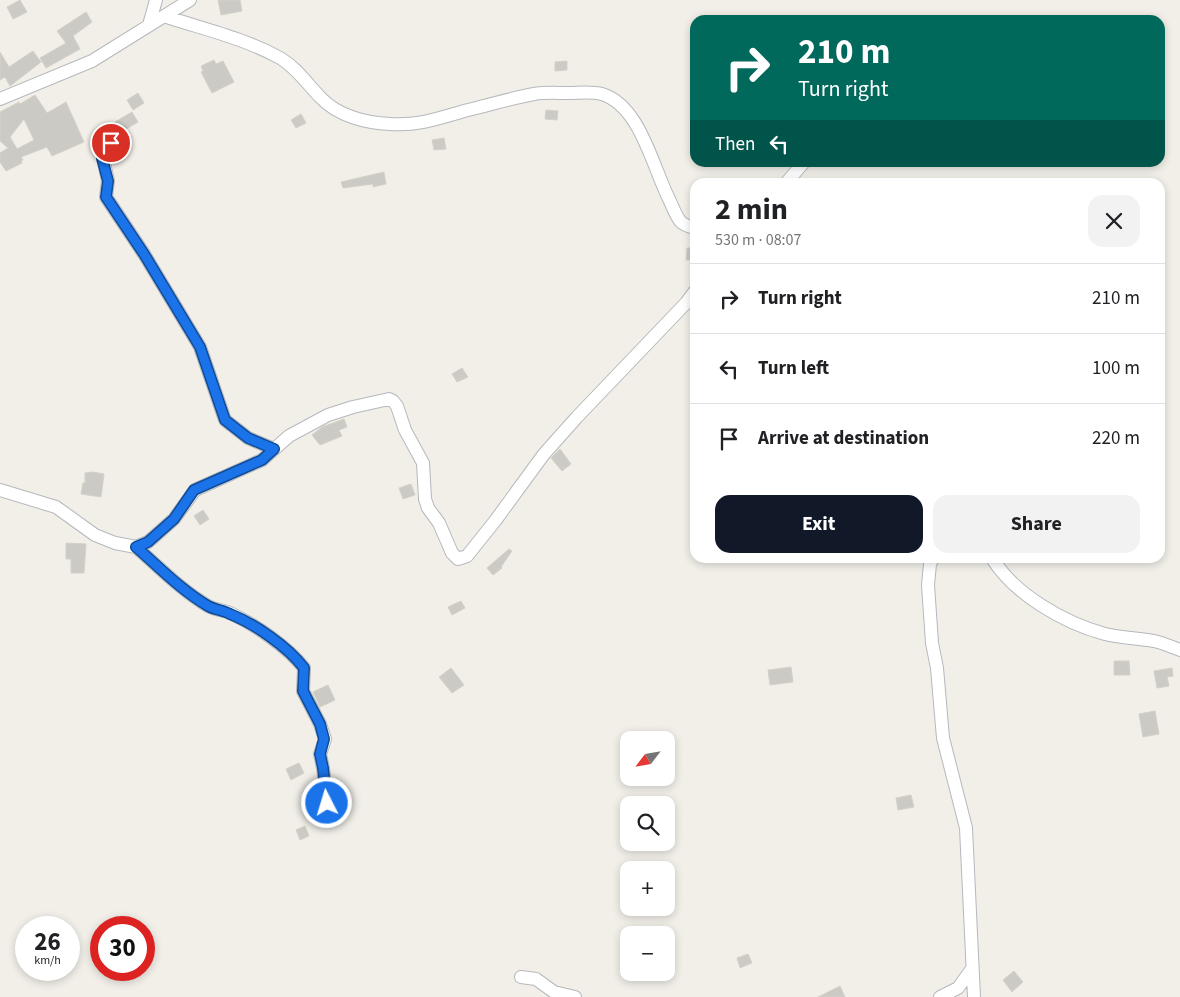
<!DOCTYPE html>
<meta charset="utf-8">
<style>
:root{--surface:#fff;--page:#f2f2f2;--text:#202124;--muted:#757577;--line:#e0e0e0;--accent:#111827}
body{margin:0;font-family:"Source Sans 3",sans-serif;background:var(--page);color:var(--text);height:100vh;display:flex;flex-direction:column;font-size:19px;white-space:nowrap}
*{box-sizing:border-box;margin:0}
p{font-size:16px;color:var(--muted)}
.icon{flex:none;width:28px;height:28px;fill:none;stroke:currentColor;stroke-width:2;stroke-linecap:round;stroke-linejoin:round}
.map{position:relative;flex:1;overflow:hidden}
.panel{position:absolute;left:690px;top:178px;width:475px;height:385px;display:flex;flex-direction:column;background:var(--surface);border-radius:15px;box-shadow:0 2px 8px #0003}
.panel>*{flex:none}
.hud{position:absolute;left:690px;top:15px;width:475px;height:152px;border-radius:15px;box-shadow:0 2px 8px #0003;background:#00695c;color:#fff;overflow:hidden}
.needle{width:32px;rotate:239deg}
.controls{position:absolute;left:620px;top:731px;display:grid;gap:10px}
.controls a{display:grid;place-items:center;width:55px;height:55px;border-radius:10px;background:var(--surface);box-shadow:0 2px 8px #0003;font-size:25px}
.speed{position:absolute;left:15px;top:916px;display:flex;gap:10px;font-size:25px;font-weight:700;text-align:center}
.speed>*{display:grid;place-content:center;width:65px;height:65px;border-radius:50%;background:var(--surface);box-shadow:0 2px 8px #0003;line-height:1}
.speed small{font-size:12px;font-weight:400}
.speed .limit{border:8px solid #d22;background:#fff;color:#111}
.pin{position:absolute;display:grid;place-items:center;width:42px;height:42px;color:#fff;margin:-21px;border:2px solid #fff;border-radius:50%;box-shadow:0 1px 5px #0007}
.me{position:absolute;width:55px;margin:-28px;rotate:355deg;stroke-linejoin:round;filter:drop-shadow(0 0 4px #0008)}
.turn{display:flex;align-items:center;gap:18px;height:105px;padding:0 25px;font-size:22px}
.turn .icon{width:65px;height:65px;stroke-width:2.5}
.turn b{display:block;font-size:35px;line-height:42px}
.then{display:flex;align-items:center;height:48px;padding:0 25px;background:#0003;gap:10px;font-size:19px}
.round{display:grid;place-items:center;flex:none;width:52px;height:52px;border-radius:15px;background:var(--page)}
.headline{display:flex;align-items:center;justify-content:space-between;height:85px;padding:0 25px}
h1{font-size:30px;font-weight:700;line-height:38px}
.action{display:flex;gap:10px;margin-top:auto;padding:10px 25px}
.action a{flex:1;height:58px;border-radius:15px;background:var(--accent);color:#fff;font-size:20px;font-weight:700;line-height:58px;text-align:center}
.action a+a{background:var(--page);color:var(--text)}
ul{padding:0;list-style:none}
li{display:flex;align-items:center;gap:15px;height:70px;padding:0 25px;border-top:1px solid var(--line)}
li div{flex:1}
li b{display:block;font-size:19px}
li em{font-style:normal}
.map>svg:first-child{display:block}
.building{fill:#cccac5;stroke:#d6d1c6;fill-rule:evenodd}
.lines{fill:none;stroke-linecap:round;stroke-linejoin:round}
.street-casing{stroke:#b5b8bc;stroke-width:14}
.street{stroke:#fff;stroke-width:12}
.route-casing{stroke:#114b97;stroke-width:12}
.route{stroke:#1a73e8;stroke-width:9}
</style>
<div class="map">
<svg width="1180" height="997" viewBox="0 0 1180 997">
<rect width="100%" height="100%" fill="#f1efe8"/>
<!-- building -->
<path class="building" d="M20,0L27,12L13,19L7,7Z
M218,0H240L242,11L221,15Z
M86,12L92,22L73,36L80,49L46,68L40,58L66,43L57,31Z
M33,51L41,62L10,86L5,77L0,80V52L9,67Z
M214,60L216,64L223,61L234,82L212,93L201,72L203,71L201,66Z
M567,61V70L555,71V62Z
M138,93L144,103L133,110L127,100Z
M35,95L47,113L66,102L84,142L52,156L47,147L21,157L23,160L21,161L22,163L6,171L0,162V153L8,148L0,141V112L19,102L20,104ZM24,119L34,140L17,149L10,137Z
M546,110L558,111L557,120L545,119Z
M132,112L138,122L121,132L115,122Z
M301,114L306,123L296,128L291,120Z
M444,138L446,149L434,150L432,140Z
M384,172L386,184L373,187V184L343,188L341,182Z
M687,248H695V260H686Z
M462,368L468,377L457,382L452,374Z
M344,419L347,427L339,430L342,436L320,445L312,435L322,427Z
M560,449L571,464L562,471L551,458Z
M93,472L104,474L101,497L81,494L83,483H85V473Z
M411,484L415,495L403,499L399,488Z
M203,510L209,519L200,525L194,516Z
M66,543L86,544L84,573H71V559H66Z
M509,549L512,551L501,567L502,568L493,575L487,568Z
M461,601L465,608L452,615L448,607Z
M1114,661H1129L1130,675H1114Z
M791,667L793,682L770,685L768,670Z
M451,668L464,685L452,693L439,677Z
M1172,668L1173,676L1167,677L1169,686L1157,688L1154,671Z
M328,685L335,700L320,707L313,692Z
M1155,711L1159,734L1143,737L1139,714Z
M299,763L304,773L291,780L286,769Z
M911,795L914,807L898,810L896,798Z
M305,826L309,836L300,840L296,830Z
M748,954L752,963L740,968L737,958Z
M1014,971L1023,982L1012,992L1003,980Z
M840,986L845,997H818Z"/>
<g class="lines">
<defs>
<path id="street" d="M164,16C203,29 244,38 280,58C297,68 308,85 321,98C338,116 366,123 390,124C420,126 439,118 468,110C489,105 512,98 534,94C545,92 557,93 568,93C579,93 591,91 602,94C640,106 652,165 669,199C672,205 676,217 681,222C684,225 691,227 695,228
M149,25L156,0
M0,99L92,61L190,0
M111,143L103,158L108,181L106,197L144,254L200,347L225,420L248,438L274,449
M787,182L804,162
M0,490L56,507L95,535L115,543L136,547L148,542L174,519L195,490L262,460L289,436L328,415L353,407L389,399L393,401L397,406L405,430L423,463L425,499L428,508L439,523L452,553L458,559L467,556L495,521L544,454L577,417L686,303L695,291
M136,547C159,567 181,590 208,606C215,610 223,610 230,613C254,624 288,647 304,668L303,691L320,724L325,739L320,754L323,768L327,803L319,813
M933,558L930,564L928,585L932,643L937,668L943,738L966,828L974,997
M992,558C1014,594 1064,623 1105,634C1121,638 1138,638 1154,641C1163,643 1172,647 1180,650
M521,977L536,979L554,992L575,997
M940,997L958,988L971,970"/>
</defs>
<!-- street casing -->
<use href="#street" class="street-casing"/>
<!-- street -->
<use href="#street" class="street"/>
</g>
<g class="lines">
<defs>
<path id="route" d="M111,143L102,158L108,181L106,197L144,254L200,347L225,420L248,438L274,449L262,460L194,490L174,519L148,542L136,547C159,567 181,590 208,606C215,610 223,610 230,614C255,624 288,647 304,668L303,691L320,724L324,739L320,754L323,768L327,803"/>
</defs>
<!-- route casing -->
<use href="#route" class="route-casing"/>
<!-- route -->
<use href="#route" class="route"/>
</g>
</svg>
<div class="controls">
<a><svg class="needle" viewBox="-14 -14 28 28"><path d="M0-13l5 13h-10z" fill="#e53935"/><path d="M0 13l5-13h-10z" fill="#757577"/></svg></a>
<a><svg class="icon" aria-label="search" viewBox="0 0 24 24"><circle cx="10" cy="10" r="6"/><path d="M15 15l6 6"/></svg></a>
<a>+</a>
<a>−</a>
</div>
<div class="speed"><div>26<small>km/h</small></div><div class="limit">30</div></div>
<div class="pin" style="left:111px;top:143px;background:#d93025"><svg class="icon" aria-label="arrive" viewBox="0 0 24 24"><path d="M6 21V4h12l-3 4 3 4H6"/></svg></div>
<svg class="me" style="left:327px;top:803px" viewBox="-20 -20 40 40"><circle r="17" fill="#1a73e8" stroke="#fff" stroke-width="3"/><path d="M0-11L8 9 0 5-8 9z" fill="#fff"/></svg>
<div class="hud">
<div class="turn"><svg class="icon" aria-label="right" viewBox="0 0 24 24"><path d="M7 20v-9h11M14 6l5 5-5 5"/></svg><div><b>210 m</b>Turn right</div></div>
<div class="then">Then<svg class="icon" aria-label="left" viewBox="0 0 24 24"><path d="M17 20v-9H6M10 6l-5 5 5 5"/></svg></div>
</div>
<section class="panel">
<div class="headline"><div><h1>2 min</h1><p>530 m · 08:07</p></div><a class="round"><svg class="icon" aria-label="close" viewBox="0 0 24 24"><path d="M6 6l12 12M18 6L6 18"/></svg></a></div>
<ul>
<li><svg class="icon" aria-label="right" viewBox="0 0 24 24"><path d="M7 20v-9h11M14 6l5 5-5 5"/></svg><div><b>Turn right</b></div><em>210 m</em></li>
<li><svg class="icon" aria-label="left" viewBox="0 0 24 24"><path d="M17 20v-9H6M10 6l-5 5 5 5"/></svg><div><b>Turn left</b></div><em>100 m</em></li>
<li><svg class="icon" aria-label="arrive" viewBox="0 0 24 24"><path d="M6 21V4h12l-3 4 3 4H6"/></svg><div><b>Arrive at destination</b></div><em>220 m</em></li>
</ul>
<div class="action"><a>Exit</a><a>Share</a></div>
</section>
</div>
